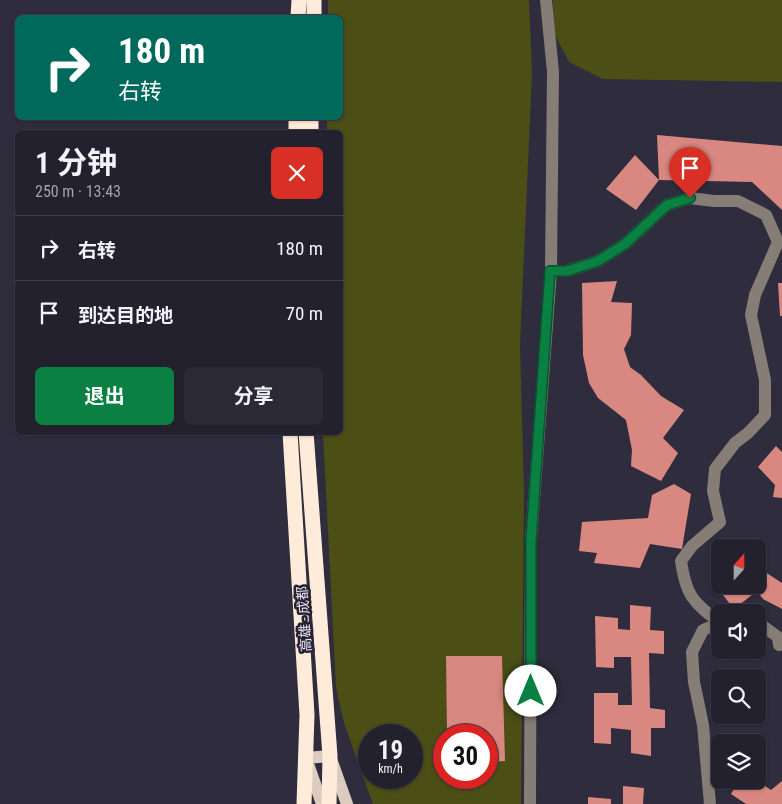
<!DOCTYPE html>
<html lang="zh">
<meta charset="utf-8">
<style>
:root{--surface:#23212e;--page:#2b2936;--text:#f1f3f6;--muted:#a3a3aa;--line:#403e4a;--accent:#0b8043}
body{margin:0;font-family:"Roboto Condensed","Noto Sans SC",sans-serif;background:var(--page);color:var(--text);height:100vh;display:flex;flex-direction:column;font-size:19px;white-space:nowrap}
*{box-sizing:border-box;margin:0}
p{font-size:16px;color:var(--muted)}
.icon{flex:none;width:28px;height:28px;fill:none;stroke:currentColor;stroke-width:2;stroke-linecap:round;stroke-linejoin:round}
.map{position:relative;flex:1;overflow:hidden}
.details{position:absolute;left:15px;top:130px;width:328px;height:305px;display:flex;flex-direction:column;background:var(--surface);border-radius:8px;box-shadow:0 1px 4px #0004,0 0 0 1px var(--line)}
.details>*{flex:none}
.banner{position:absolute;left:15px;top:15px;width:328px;height:105px;border-radius:8px;box-shadow:0 1px 4px #0004,0 0 0 1px var(--line);background:#00695c;color:#fff;overflow:hidden}
.needle{width:32px;rotate:21deg}
.controls{position:absolute;left:711px;top:539px;display:grid;gap:10px}
.controls a{display:grid;place-items:center;width:55px;height:55px;border-radius:8px;background:var(--surface);box-shadow:0 1px 4px #0004,0 0 0 1px var(--line);font-size:25px}
.speed{position:absolute;left:358px;top:724px;display:flex;gap:10px;font-size:25px;font-weight:700;text-align:center}
.speed>*{display:grid;place-content:center;width:65px;height:65px;border-radius:50%;background:var(--surface);box-shadow:0 1px 4px #0004,0 0 0 1px var(--line);line-height:1}
.speed small{font-size:12px;font-weight:400}
.speed .limit{border:8px solid #d22;background:#fff;color:#111}
.pin{position:absolute;display:grid;place-items:center;width:42px;height:42px;color:#fff;margin:-51px -21px;border-radius:50% 50% 50% 0;rotate:-45deg;box-shadow:0 0 5px #0007}
.pin .icon{rotate:45deg}
.me{position:absolute;width:55px;margin:-28px;rotate:0deg;stroke-linejoin:round;filter:drop-shadow(0 0 4px #0008)}
.turn{display:flex;align-items:center;gap:18px;height:105px;padding:0 20px;font-size:22px}
.turn .icon{width:65px;height:65px;stroke-width:2.5}
.turn b{display:block;font-size:35px;line-height:42px}
.round{display:grid;place-items:center;flex:none;width:52px;height:52px;border-radius:8px;background:var(--page)}
.head{display:flex;align-items:center;justify-content:space-between;height:85px;padding:0 20px}
h1{font-size:30px;font-weight:700;line-height:38px}
.action{display:flex;gap:10px;margin-top:auto;padding:10px 20px}
.action a{flex:1;height:58px;border-radius:8px;background:var(--accent);color:#fff;font-size:20px;font-weight:700;line-height:58px;text-align:center}
.action a+a{background:var(--page);color:var(--text)}
ul{padding:0;list-style:none}
li{display:flex;align-items:center;gap:15px;height:65px;padding:0 20px;border-top:1px solid var(--line)}
li div{flex:1}
li b{display:block;font-size:19px}
li em{font-style:normal}
.map>svg:first-child{display:block}
.green{fill:#4b4e15;fill-rule:evenodd}
.building{fill:#d88880}
.lines{fill:none;stroke-linecap:round;stroke-linejoin:round}
.minor{stroke:#857d76;stroke-width:12}
.major{stroke:#dcccbd;stroke-width:12}
.highway{stroke:#ffebd9;stroke-width:15}
.route-casing{stroke:#07532c;stroke-width:12}
.route{stroke:#0b8043;stroke-width:9}
.labels{text-anchor:middle;dominant-baseline:central;stroke-width:5;stroke-linejoin:round;paint-order:stroke}
.street-label{font-size:14px;fill:#e6e4f0;stroke:#262233}
</style>
<div class="map">
<svg width="782" height="804" viewBox="0 0 782 804">
<rect width="100%" height="100%" fill="#2f2c3d"/>
<!-- green -->
<path class="green" d="M328,0H529L532,73L520,345L524,493L521,804H373L344,723L336,688L323,433L340,432V132H327V118H340V18L328,17ZM369,735H411V778H369ZM444,735H486V778H444Z
M553,0H782V82L603,79L569,62L554,33Z"/>
<!-- building -->
<path class="building" d="M657,135L782,146V210L752,182L659,180Z
M635,155L659,180L636,210L606,189Z
M617,281L611,302L632,303L631,335L624,349L630,367L641,375L661,396L684,410L663,438L678,453L661,481L631,466L632,450L626,420L598,398L589,383L583,355L582,283Z
M778,283H782V316H780Z
M776,446L782,452V498L773,497L775,485L758,467Z
M674,484L691,494L682,549L650,544L640,568L594,563L597,553L579,551L582,522L648,518L652,495Z
M750,540L753,548H730V547Z
M758,557L765,572L782,583V609L763,599L757,591L734,609L719,590L726,585H758Z
M630,605L651,607L650,630L664,631V654L649,653L650,708L665,710V728H651V756L631,753V730L611,728V744L594,743V693H618V705H632L631,657H614V668L596,667L595,616L618,618V629L630,630Z
M446,656H502L505,761L486,762V735H447Z
M739,780H756L771,790L782,781V804H746L731,794Z
M623,786L644,788L643,804H623Z
M588,797L611,799V804H588Z"/>
<g class="lines">
<!-- minor -->
<path class="minor" d="M551,271H567L598,261L625,244L667,205L690,198L714,201H738L766,215L778,242L755,295L751,315L765,380V415L748,433L735,443L715,469L713,491L720,522L692,546L681,561C686,596 693,602 720,623
M758,625L763,626L778,637L779,645
M530,804L531,540L551,271L553,72L546,0
M710,804L703,725L694,682L692,652L703,630L720,623"/>
<!-- major -->
<path class="major" d="M322,804L306,758L330,756L347,804"/>
<!-- highway -->
<path class="highway" d="M298,18L299,0
M314,18V0
M296,132V118
M311,132V118
M290,432L307,715L304,804
M306,432L330,756L329,804"/>
</g>
<g class="lines">
<defs>
<path id="route" d="M531,691V540L550,271H567L598,261L625,244L667,205L690,198"/>
</defs>
<!-- route casing -->
<use href="#route" class="route-casing"/>
<!-- route -->
<use href="#route" class="route"/>
</g>
<g class="labels">
<!-- street labels -->
<g class="street-label">
<text transform="translate(304 619) rotate(-94)">高雄 - 成都</text>
</g>
</g>
</svg>
<div class="controls">
<a><svg class="needle" viewBox="-14 -14 28 28"><path d="M0-13l5 13h-10z" fill="#e53935"/><path d="M0 13l5-13h-10z" fill="#a3a3aa"/></svg></a>
<a><svg class="icon" aria-label="sound" viewBox="0 0 24 24"><path d="M4 9h4l5-4v14l-5-4H4zM17 9q2 3 0 6"/></svg></a>
<a><svg class="icon" aria-label="search" viewBox="0 0 24 24"><circle cx="10" cy="10" r="6"/><path d="M15 15l6 6"/></svg></a>
<a><svg class="icon" aria-label="layers" viewBox="0 0 24 24"><path d="M12 4l9 5-9 5-9-5zM3 14l9 5 9-5"/></svg></a>
</div>
<div class="speed"><div>19<small>km/h</small></div><div class="limit">30</div></div>
<div class="pin" style="left:690px;top:198px;background:#d93025"><svg class="icon" aria-label="arrive" viewBox="0 0 24 24"><path d="M6 21V4h12l-3 4 3 4H6"/></svg></div>
<svg class="me" style="left:531px;top:691px" viewBox="-20 -20 40 40"><circle r="19" fill="#fff"/><path d="M0-13L10 11 0 6-10 11z" fill="#0b8043"/></svg>
<div class="banner">
<div class="turn"><svg class="icon" aria-label="right" viewBox="0 0 24 24"><path d="M7 20v-9h11M14 6l5 5-5 5"/></svg><div><b>180 m</b>右转</div></div>
</div>
<section class="details">
<div class="head"><div><h1>1 分钟</h1><p>250 m · 13:43</p></div><a class="round" style="background:#d93025;color:#fff"><svg class="icon" aria-label="close" viewBox="0 0 24 24"><path d="M6 6l12 12M18 6L6 18"/></svg></a></div>
<ul>
<li><svg class="icon" aria-label="right" viewBox="0 0 24 24"><path d="M7 20v-9h11M14 6l5 5-5 5"/></svg><div><b>右转</b></div><em>180 m</em></li>
<li><svg class="icon" aria-label="arrive" viewBox="0 0 24 24"><path d="M6 21V4h12l-3 4 3 4H6"/></svg><div><b>到达目的地</b></div><em>70 m</em></li>
</ul>
<div class="action"><a>退出</a><a>分享</a></div>
</section>
</div>
